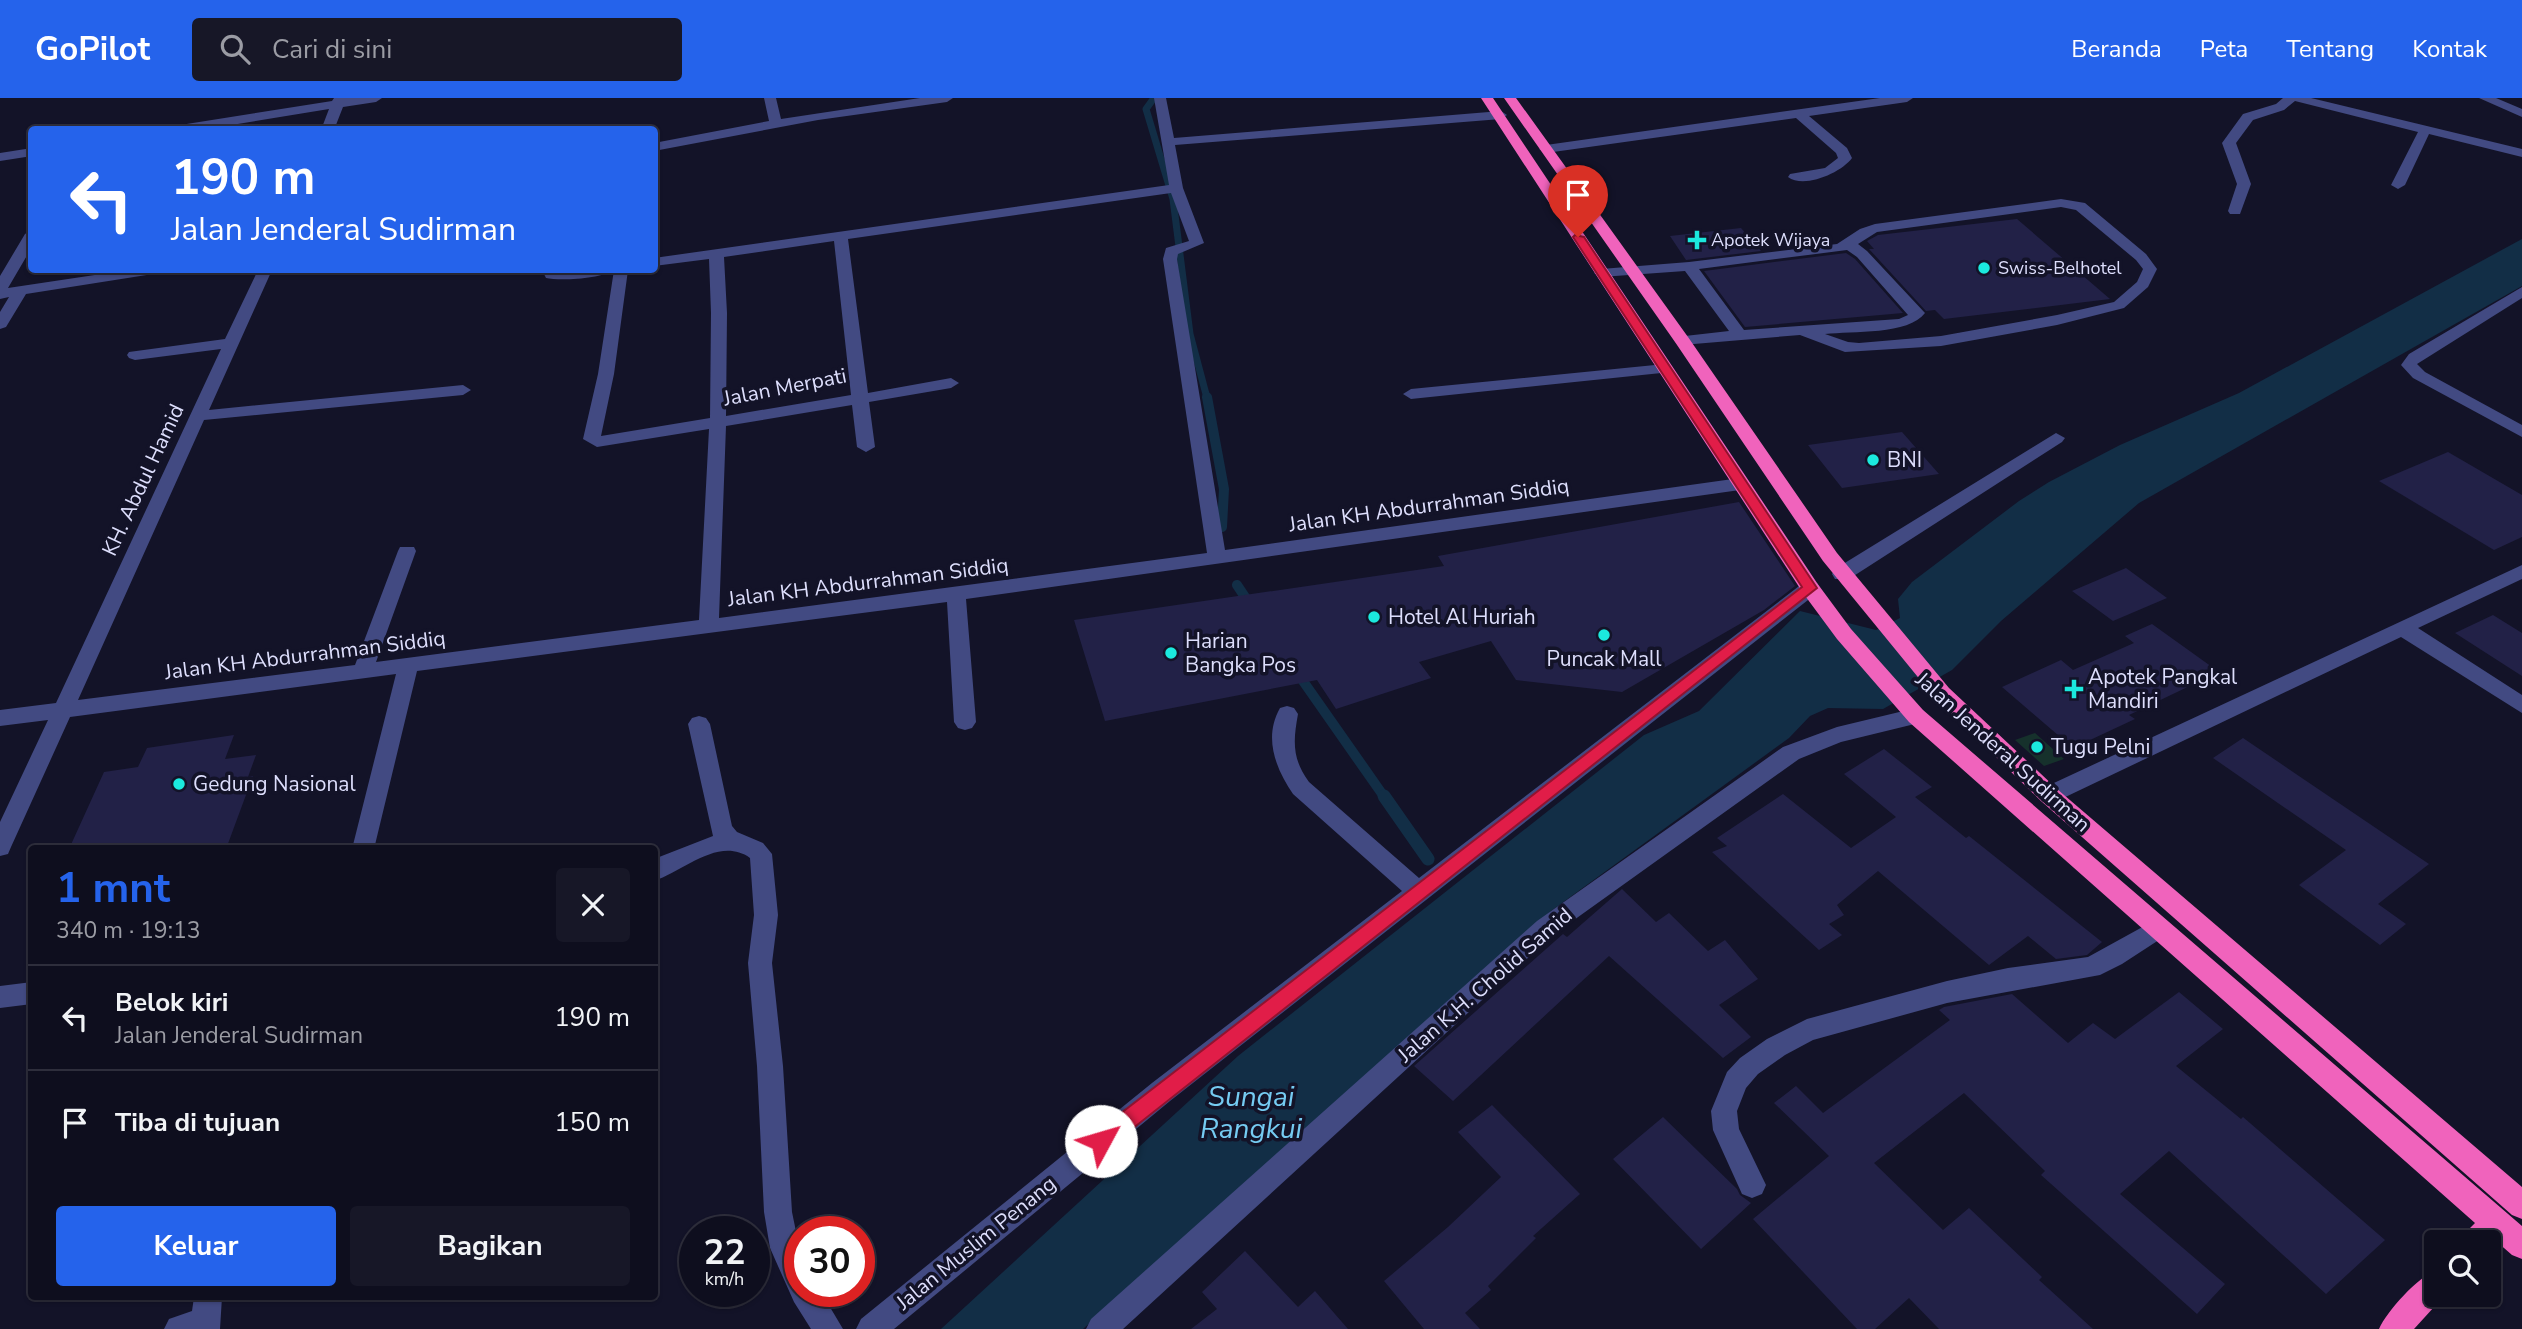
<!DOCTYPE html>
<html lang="id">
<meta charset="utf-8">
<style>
:root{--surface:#0e0e1e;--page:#171727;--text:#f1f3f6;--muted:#9b9ca4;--line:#2e2e3c;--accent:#2563eb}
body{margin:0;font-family:"Nunito Sans",sans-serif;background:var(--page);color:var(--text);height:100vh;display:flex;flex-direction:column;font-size:26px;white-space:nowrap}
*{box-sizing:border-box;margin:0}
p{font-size:23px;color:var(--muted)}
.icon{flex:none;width:38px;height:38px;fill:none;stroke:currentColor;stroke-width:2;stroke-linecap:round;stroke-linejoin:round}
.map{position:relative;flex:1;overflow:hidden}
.details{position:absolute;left:28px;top:747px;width:630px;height:455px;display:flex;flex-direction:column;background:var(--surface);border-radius:7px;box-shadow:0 2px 5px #0004,0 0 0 2px var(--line)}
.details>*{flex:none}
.guide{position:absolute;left:28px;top:28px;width:630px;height:147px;border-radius:7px;box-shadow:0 2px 5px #0004,0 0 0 2px var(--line);background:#2563eb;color:#fff;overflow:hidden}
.controls{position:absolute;left:2424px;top:1132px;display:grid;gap:14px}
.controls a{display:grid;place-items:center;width:77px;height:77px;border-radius:7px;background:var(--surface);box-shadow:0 2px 5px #0004,0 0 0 2px var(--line);font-size:35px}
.speed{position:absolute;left:679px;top:1118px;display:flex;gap:14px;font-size:35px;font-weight:700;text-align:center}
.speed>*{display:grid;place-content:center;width:91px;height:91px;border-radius:50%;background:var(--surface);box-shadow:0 2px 5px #0004,0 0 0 2px var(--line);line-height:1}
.speed small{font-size:18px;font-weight:400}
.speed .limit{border:10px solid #d22;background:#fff;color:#111}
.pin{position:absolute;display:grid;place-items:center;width:60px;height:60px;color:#fff;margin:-72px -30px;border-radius:50% 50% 50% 0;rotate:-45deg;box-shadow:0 0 7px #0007}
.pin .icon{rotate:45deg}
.me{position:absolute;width:77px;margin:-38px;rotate:51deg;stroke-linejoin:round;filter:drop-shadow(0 0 5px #0008)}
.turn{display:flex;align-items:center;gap:24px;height:147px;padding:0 28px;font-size:32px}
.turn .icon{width:91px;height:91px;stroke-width:2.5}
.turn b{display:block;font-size:49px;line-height:60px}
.round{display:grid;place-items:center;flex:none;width:74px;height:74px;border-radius:7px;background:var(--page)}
.headline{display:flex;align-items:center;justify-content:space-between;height:119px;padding:0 28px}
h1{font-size:42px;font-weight:700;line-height:52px;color:var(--accent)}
.cta{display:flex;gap:14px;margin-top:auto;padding:14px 28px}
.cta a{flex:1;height:80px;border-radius:7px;background:var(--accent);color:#fff;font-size:28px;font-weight:700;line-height:80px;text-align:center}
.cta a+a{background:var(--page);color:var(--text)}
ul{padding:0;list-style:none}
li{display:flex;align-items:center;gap:21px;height:105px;padding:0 28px;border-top:2px solid var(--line)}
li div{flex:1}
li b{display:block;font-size:26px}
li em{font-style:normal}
header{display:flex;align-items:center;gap:42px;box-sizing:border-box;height:98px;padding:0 35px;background:var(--accent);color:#fff}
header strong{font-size:33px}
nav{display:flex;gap:38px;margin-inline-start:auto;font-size:24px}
.search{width:490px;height:63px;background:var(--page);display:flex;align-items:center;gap:18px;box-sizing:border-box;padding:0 24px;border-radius:7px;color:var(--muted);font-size:26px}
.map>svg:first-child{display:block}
.green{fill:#16312c}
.water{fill:#122e46}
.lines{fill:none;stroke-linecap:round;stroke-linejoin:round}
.stream-far2{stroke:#122e46;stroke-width:7}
.stream-far1{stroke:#122e46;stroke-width:10}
.stream{stroke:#122e46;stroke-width:13}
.building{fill:#222147}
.minor{fill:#424a82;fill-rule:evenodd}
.highway{fill:#f063bc;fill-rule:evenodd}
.route{fill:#e11d48;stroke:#92132f;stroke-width:2}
.poi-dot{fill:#1be9de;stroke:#131328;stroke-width:2.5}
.labels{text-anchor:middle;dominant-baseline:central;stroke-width:7;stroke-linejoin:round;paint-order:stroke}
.far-poi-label{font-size:18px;fill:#dddefc;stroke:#131328;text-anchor:start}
.street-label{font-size:21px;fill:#dddefc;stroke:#131328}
.poi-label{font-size:21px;fill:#dddefc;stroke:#131328;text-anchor:start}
.near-water-label{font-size:28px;font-style:italic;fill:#75cbf2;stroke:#131328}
</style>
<header>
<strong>GoPilot</strong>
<div class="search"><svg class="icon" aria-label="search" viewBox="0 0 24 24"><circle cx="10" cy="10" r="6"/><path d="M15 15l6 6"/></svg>Cari di sini</div>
<nav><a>Beranda</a><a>Peta</a><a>Tentang</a><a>Kontak</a></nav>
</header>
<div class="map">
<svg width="2522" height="1231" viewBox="0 0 2522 1231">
<rect width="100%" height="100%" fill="#131328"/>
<!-- green -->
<path class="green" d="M2035,635L2064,661L2044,668L2015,642Z"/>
<!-- water -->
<path class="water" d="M2522,141V188L2139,405L2001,523L1952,572L1883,611L1828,610L1810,618L1789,640L1551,813L1083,1231H941L1238,958L1644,637L1699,613L1800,513L1876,532L1900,520L1898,501L1912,484L2019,403L2049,384L2120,347L2239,295Z"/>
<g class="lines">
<!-- stream-far2 -->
<path class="stream-far2" d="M1154,0L1146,11L1173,101L1190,236L1207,300"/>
<!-- stream-far1 -->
<path class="stream-far1" d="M1207,299L1224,391L1222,429
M1237,487L1251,508
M1296,573L1385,700"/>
<!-- stream -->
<path class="stream" d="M1384,698L1428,761"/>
</g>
<!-- building -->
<path class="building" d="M2017,121L2110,201L1944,221L1935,212L1926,213L1869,151H1874L1867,143L1878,137Z
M1741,130L1761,153L1686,162L1670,138Z
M1846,155L1855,161L1903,215L1745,229L1704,173Z
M1902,334L1939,376L1842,390L1808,347Z
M2448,354L2522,397V439L2494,452L2379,383Z
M1739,404L1795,488L1764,512L1622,594L1516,582L1491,543L1419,564L1431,580L1336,611L1317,582L1105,623L1074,522L1444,468L1438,458Z
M2126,470L2167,500L2113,523L2072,493Z
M2493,517L2522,535V578L2455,535Z
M2152,526L2219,574L2129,617L2135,621L2073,650L2002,589L2061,562L2073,572L2134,545L2125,538Z
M234,637L225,661L256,657L248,679L253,678L226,751H69L104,674L138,669L147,650Z
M2243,640L2429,766L2378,806L2406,826L2380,847L2299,787L2346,752L2213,660Z
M1884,651L1932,689L1915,699L1966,740L1969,738L2102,844L2087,857L2056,861L2028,838L1989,867L1878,773L1837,807L1844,817L1829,826L1842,837L1819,852L1712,754L1727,748L1717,740L1783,696L1851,750L1896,719L1844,676Z
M1622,791L1656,824L1669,815L1708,853L1725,842L1758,881L1719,907L1751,939L1723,960L1609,858L1453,1003L1414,968L1563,836L1567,839Z
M2179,894L2223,931L2176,968L2241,1021L2243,1019L2385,1142L2326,1196L2169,1053L2120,1096L2225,1186L2197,1216L2041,1077L2045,1073L1964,995L1874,1065L1943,1132L1969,1110L2042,1179L2039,1182L2093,1231H1939L1909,1200L1875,1231H1857L1753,1121L1829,1058L1774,1005L1796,988L1823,1015L1950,922L1939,912L1944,909L2012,896L2068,945L2093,925L2115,941Z
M1492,1007L1580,1096L1533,1138L1536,1140L1488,1188L1491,1192L1465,1215L1480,1231H1424L1384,1183L1448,1129L1501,1079L1458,1034Z
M1663,1019L1737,1091L1740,1097L1751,1105L1701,1151L1613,1061Z
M1245,1153L1298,1209L1315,1193L1348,1231H1191L1217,1211L1202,1194Z"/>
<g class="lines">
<!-- minor -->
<path class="minor" d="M334,0H382L376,4L343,9L334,32H321L329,11L201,32H168L174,28L332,3Z
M764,0H776L781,21L920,0H953L947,4L818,22L654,53V45L769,23Z
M1154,0H1166L1174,40L1501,13L1507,17L1501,21L1175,47L1183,90L1204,145L1178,156L1177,161L1225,452L1740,380L1749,386L1740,392L966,501L976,624L972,630L965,632L958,630L954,624L947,504L417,573L374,751H352L396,576L70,619L11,749L8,756L0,758V724L48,622L0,628V612L56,605L221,251L135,262L129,260L127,257L129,254L225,241L258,172H272L209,312L463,287L471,292L463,297L204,322L78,602L355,567L398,453L400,449H414L416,453L376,564L699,522L709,331L597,349L583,341L598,276L614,172H628L614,276L601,338L710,320L711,215L709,161L654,168V160L1169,87ZM1171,95L1189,143L1166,150L1163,161L1207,455L719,520L726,328L852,307L857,349L866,354L875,349L869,304L951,290L959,285L951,280L868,295L848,141ZM834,143L851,297L726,318L727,215L724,159Z
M1880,0H1913L1907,4L1809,18L1847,50L1852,60C1841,75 1804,91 1788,79L1790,76L1825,70L1838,60L1836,55L1796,20L1546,55L1539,51L1546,47Z
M2283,0H2311L2522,51V59L2429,36L2405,87L2398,91L2391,87L2418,34L2295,3L2284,12L2253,22L2236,45L2251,86L2240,116H2230L2228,113L2237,86L2222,45L2243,16L2276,6Z
M2479,0H2496L2522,11V19Z
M32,50V58L0,63V55Z
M2061,101L2085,105L2146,156L2157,171L2148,189L2124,210L2057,227L1941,248L1845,254L1800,237L1682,247L1676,245L1674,242L1676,239L1729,233L1685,173L1601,179L1594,175L1601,171L1689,164L1837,146L1860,131L1875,126ZM2061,109L2076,112L2136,162L2143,171L2137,184L2114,204L2057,217L1941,238L1859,245L1848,244L1825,236C1852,233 1909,237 1925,215L1867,153L1858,146L1877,134ZM1847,152L1857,159L1908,217L1899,221L1744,232L1699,171Z
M32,132V149L8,190L128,172H160L153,176L26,196L6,229L0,231V214L9,199L0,201V178L25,136Z
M542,172H612C603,181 559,183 546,180Z
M2522,189V200L2417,266L2425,274L2522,327V339L2413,280L2401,267L2409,256Z
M1665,266L1673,271L1671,274L1411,301L1403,296L1411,291Z
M2056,335L2065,340L2062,344L1849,481H1835L1832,476L1835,471Z
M2522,467V481L2418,530L2522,597V615L2401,539L2057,703L2049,706L2041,703L2038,697L2041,691Z
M1810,483L1817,485L1820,490L1817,495L1170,1003L894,1231H856L861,1221L1152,985L1402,793L1293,696C1276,671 1263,640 1280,610L1287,608L1294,610L1298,616C1293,643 1292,661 1309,684L1419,780L1803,485Z
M1916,610L1923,612L1927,618L1923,624L1841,644L1799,661L1553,837L1123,1231H1086L1091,1221L1537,823L1783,649L1837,629Z
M699,618L706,620L710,626L732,728L737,734L763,745L772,756L778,817L772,865L783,968L792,1114L800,1153V1194H821L843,1231H811L794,1204L770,1150L764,1114L757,968L748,865L754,817L750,760C719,738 684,773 654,783V761L713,738L688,626L692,620Z
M2157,821L2165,824L2169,831L2165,838L2122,866L2100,877L1947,905L1813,942L1785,957L1758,976L1746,990L1737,1013L1739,1031L1766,1087L1762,1096L1752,1100L1742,1096L1713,1032L1711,1013L1727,974L1740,960L1767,941L1807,921L1947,883L2008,870L2088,859Z
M32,884V906L0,910V888Z
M194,1199H222L220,1231H164L169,1221L192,1213Z"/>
<!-- highway -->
<path class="highway" d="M1481,0H1493L1817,485L1851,531L1923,612L2522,1128V1161L2512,1157L2496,1143L2488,1151V1144H2462L2466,1134L2475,1125L1909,624L1837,541L1803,495Z
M1504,0H1516L1688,239L1837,455L1949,590L2057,691L2522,1089V1121L2512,1117L2041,703L1935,600L1823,463L1675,244Z
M2436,1172V1197H2445L2414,1231H2379C2387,1213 2418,1179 2436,1172Z"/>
</g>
<!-- route -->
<path class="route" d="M1575,137L1584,139L1817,490L1108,1050L1101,1053L1094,1050L1091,1043L1094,1036L1802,489L1573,139Z"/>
<!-- markers -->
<g class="poi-dot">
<path d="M1693.5 131.5h7v7h7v7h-7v7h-7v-7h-7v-7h7z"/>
<circle cx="1984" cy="170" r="7"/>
<circle cx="1873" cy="362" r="7"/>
<circle cx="1374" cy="519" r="7"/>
<circle cx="1604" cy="537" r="7"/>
<circle cx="1171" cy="555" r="7"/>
<path d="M2070.5 580.5h7v7h7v7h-7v7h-7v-7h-7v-7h7z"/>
<circle cx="2037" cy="649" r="7"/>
<circle cx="179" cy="686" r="7"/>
</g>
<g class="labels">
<!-- far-poi labels -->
<g class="far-poi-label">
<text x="1711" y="142">Apotek Wijaya</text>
<text x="1998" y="170">Swiss-Belhotel</text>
</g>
<!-- street labels -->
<g class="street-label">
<text transform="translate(785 289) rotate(-11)">Jalan Merpati</text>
<text transform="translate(143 382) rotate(-65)">KH. Abdul Hamid</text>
<text transform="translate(1429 407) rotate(-8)">Jalan KH Abdurrahman Siddiq</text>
<text transform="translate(868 484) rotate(-7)">Jalan KH Abdurrahman Siddiq</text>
<text transform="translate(305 557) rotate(-7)">Jalan KH Abdurrahman Siddiq</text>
<text transform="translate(2003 654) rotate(42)">Jalan Jenderal Sudirman</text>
<text transform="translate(1485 887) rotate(-41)">Jalan K.H. Cholid Samid</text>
<text transform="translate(976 1145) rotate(-39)">Jalan Muslim Penang</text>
</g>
<!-- poi labels -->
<g class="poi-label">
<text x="1887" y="362">BNI</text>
<text x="1388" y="519">Hotel Al Huriah</text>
<text x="1185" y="543">Harian<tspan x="1185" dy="24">Bangka Pos</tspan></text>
<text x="1604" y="561" text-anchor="middle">Puncak Mall</text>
<text x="2088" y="579">Apotek Pangkal<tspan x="2088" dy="24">Mandiri</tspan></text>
<text x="2051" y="649">Tugu Pelni</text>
<text x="193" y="686">Gedung Nasional</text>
</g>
<!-- near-water labels -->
<g class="near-water-label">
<text x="1251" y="999">Sungai<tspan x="1251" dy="32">Rangkui</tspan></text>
</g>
</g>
</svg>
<div class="controls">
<a><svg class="icon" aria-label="search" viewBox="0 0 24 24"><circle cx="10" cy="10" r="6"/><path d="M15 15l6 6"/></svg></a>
</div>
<div class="speed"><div>22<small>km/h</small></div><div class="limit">30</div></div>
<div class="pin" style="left:1578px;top:139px;background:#d93025"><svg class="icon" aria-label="arrive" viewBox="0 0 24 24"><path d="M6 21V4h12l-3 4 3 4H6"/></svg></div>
<svg class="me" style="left:1101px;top:1043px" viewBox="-20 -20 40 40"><circle r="19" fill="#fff"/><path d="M0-13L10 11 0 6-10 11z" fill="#e11d48"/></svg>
<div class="guide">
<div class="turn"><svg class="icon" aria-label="left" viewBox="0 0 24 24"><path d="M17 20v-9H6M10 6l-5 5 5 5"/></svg><div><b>190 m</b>Jalan Jenderal Sudirman</div></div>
</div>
<section class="details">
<div class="headline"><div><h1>1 mnt</h1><p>340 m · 19:13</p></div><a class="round"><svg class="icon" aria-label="close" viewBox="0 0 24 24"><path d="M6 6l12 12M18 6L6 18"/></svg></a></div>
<ul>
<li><svg class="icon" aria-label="left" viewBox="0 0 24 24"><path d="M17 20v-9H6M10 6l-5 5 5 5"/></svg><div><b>Belok kiri</b><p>Jalan Jenderal Sudirman</p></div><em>190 m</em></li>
<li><svg class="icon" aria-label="arrive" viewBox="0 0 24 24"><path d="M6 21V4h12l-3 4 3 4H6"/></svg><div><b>Tiba di tujuan</b></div><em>150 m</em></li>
</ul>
<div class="cta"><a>Keluar</a><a>Bagikan</a></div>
</section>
</div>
